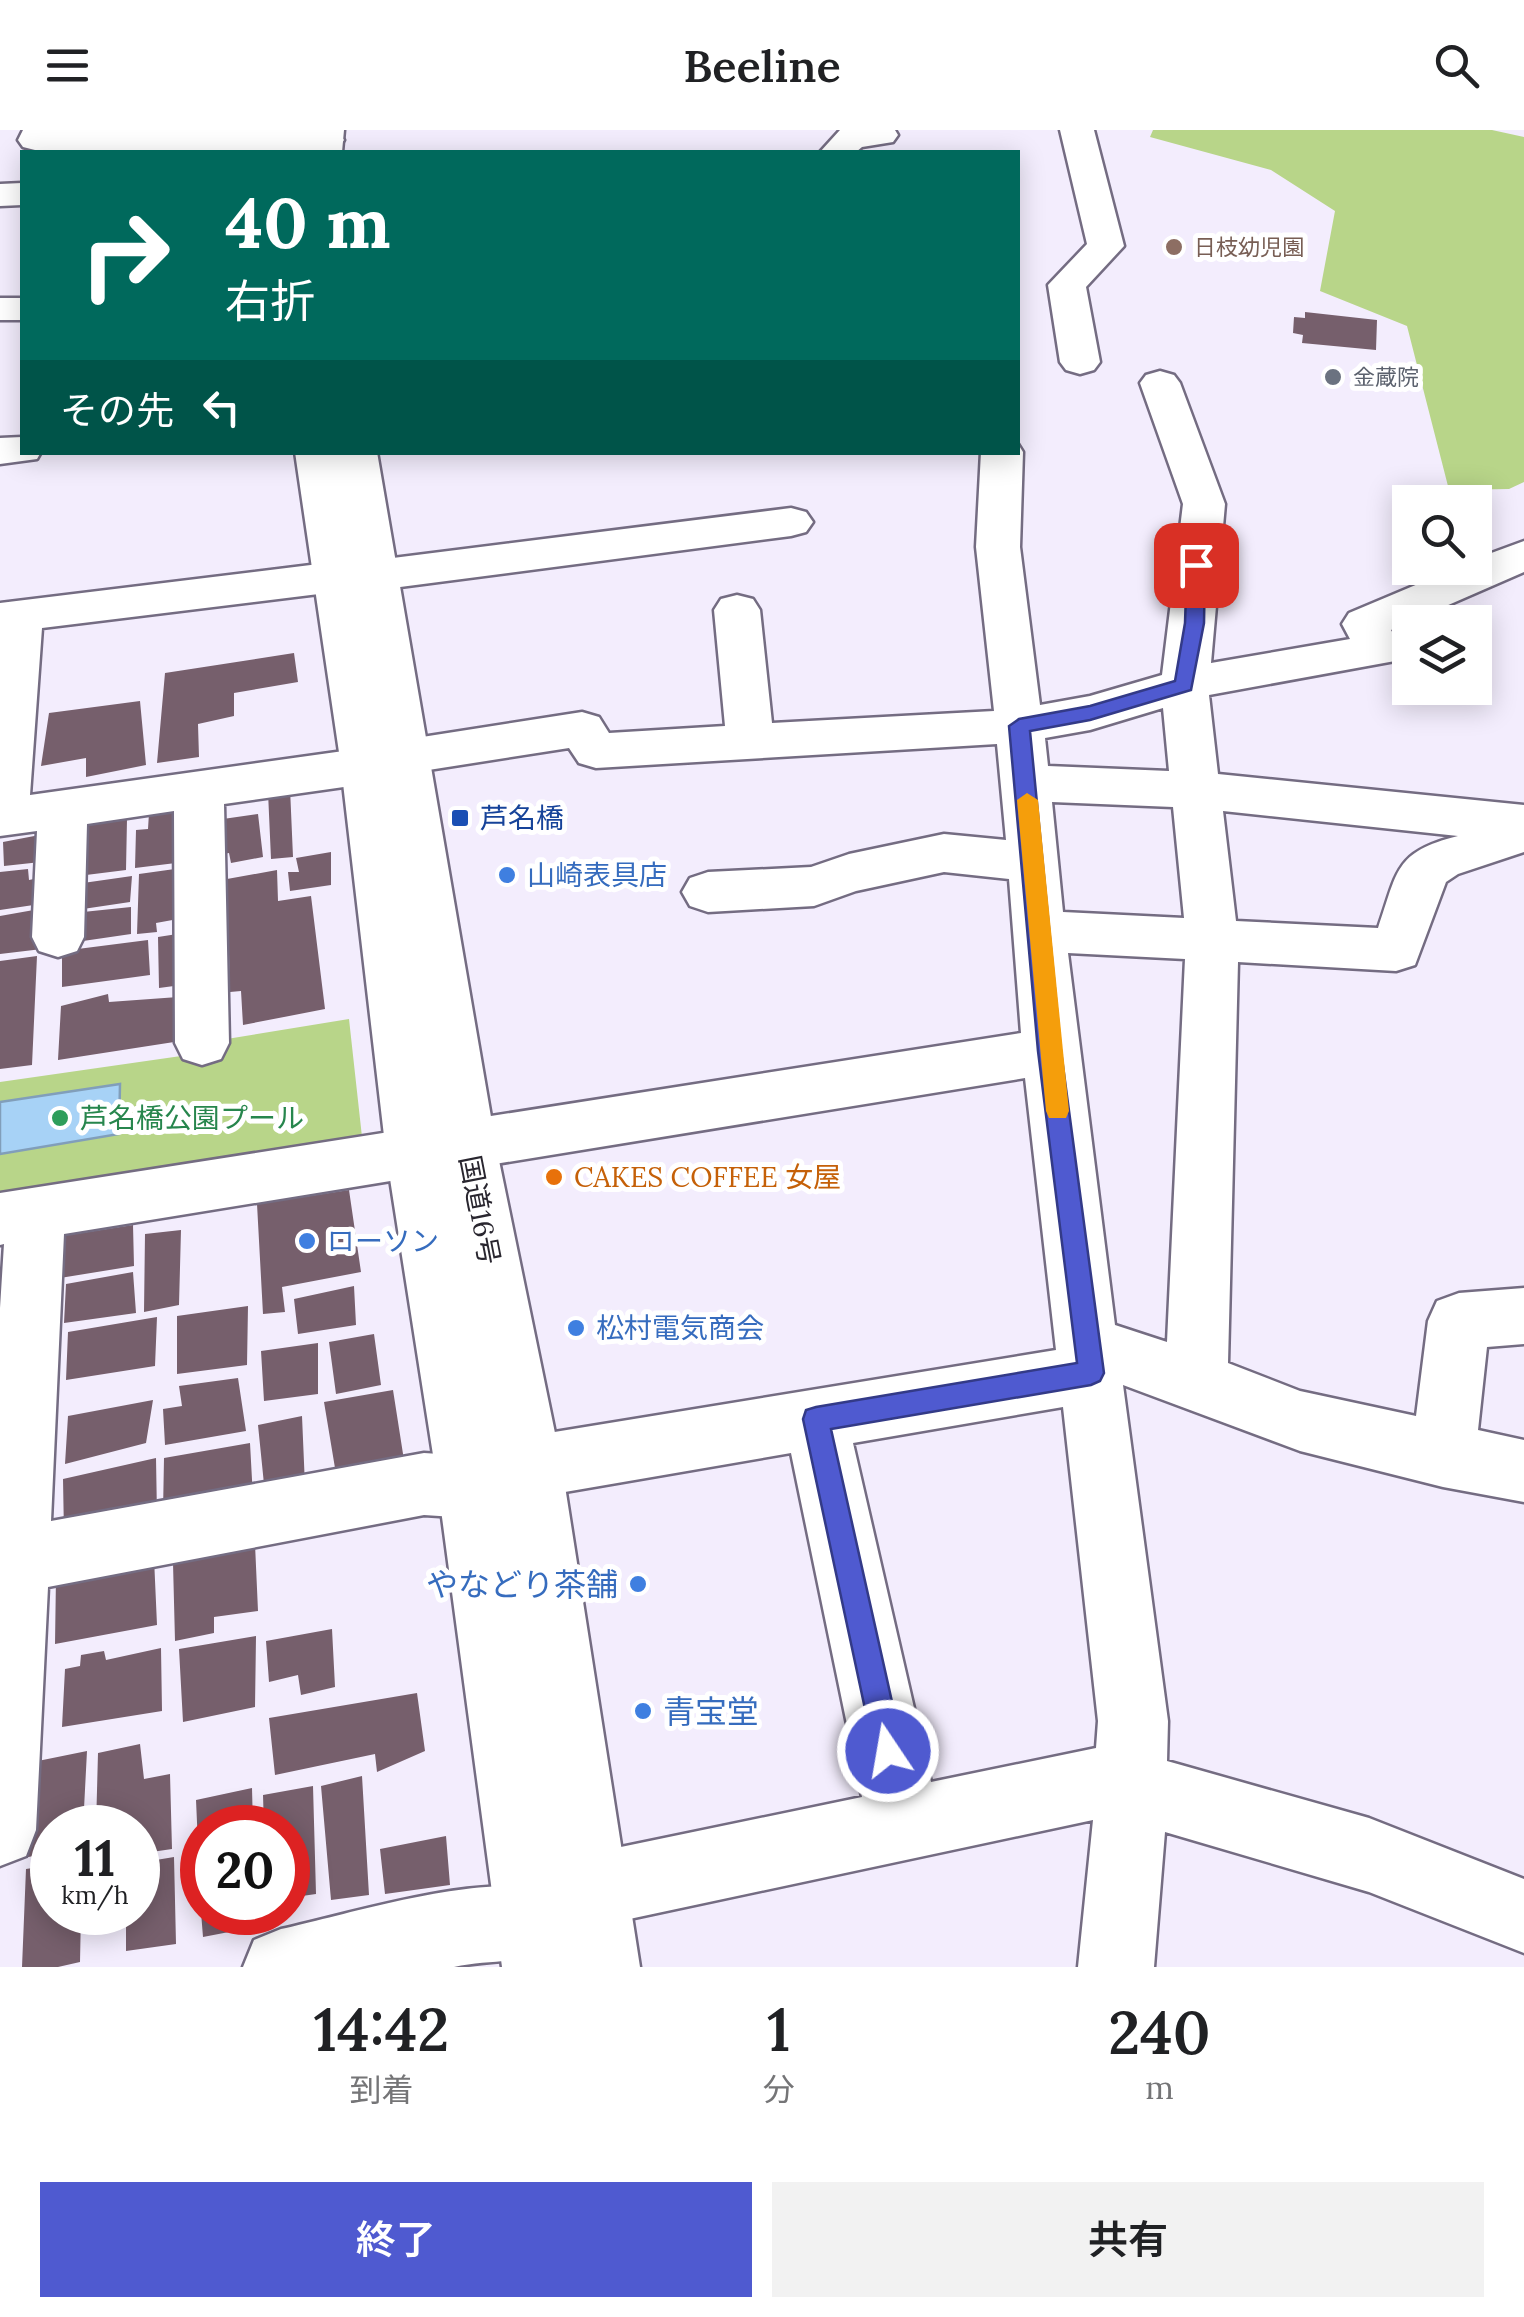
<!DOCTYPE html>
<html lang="ja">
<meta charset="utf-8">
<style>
:root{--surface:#fff;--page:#f2f2f2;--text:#202124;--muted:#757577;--accent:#4f5ad0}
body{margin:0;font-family:Lora,"Noto Sans JP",serif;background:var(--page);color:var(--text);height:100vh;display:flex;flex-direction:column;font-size:38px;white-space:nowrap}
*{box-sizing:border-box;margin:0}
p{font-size:32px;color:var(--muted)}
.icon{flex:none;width:55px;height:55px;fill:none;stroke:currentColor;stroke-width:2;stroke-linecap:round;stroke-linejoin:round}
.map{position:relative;height:1837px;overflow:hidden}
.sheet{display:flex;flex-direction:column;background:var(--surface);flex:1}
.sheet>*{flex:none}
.hud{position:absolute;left:20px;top:20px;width:1000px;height:305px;border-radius:0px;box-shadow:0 5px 25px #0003;background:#00695c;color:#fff;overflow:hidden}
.controls{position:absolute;left:1392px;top:355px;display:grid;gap:20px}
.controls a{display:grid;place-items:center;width:100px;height:100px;border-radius:0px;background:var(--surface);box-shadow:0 5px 25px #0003;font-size:50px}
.speed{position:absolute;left:30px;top:1675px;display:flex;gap:20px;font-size:50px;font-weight:700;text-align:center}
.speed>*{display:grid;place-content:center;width:130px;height:130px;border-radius:50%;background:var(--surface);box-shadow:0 5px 25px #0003;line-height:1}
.speed small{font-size:25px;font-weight:400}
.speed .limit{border:15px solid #d22;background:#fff;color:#111}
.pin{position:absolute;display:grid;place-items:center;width:85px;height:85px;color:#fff;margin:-42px;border-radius:20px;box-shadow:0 5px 15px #0006}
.me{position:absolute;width:110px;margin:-55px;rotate:348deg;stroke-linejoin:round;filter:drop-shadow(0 0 8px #0008)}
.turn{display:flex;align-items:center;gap:35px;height:210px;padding:0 40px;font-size:45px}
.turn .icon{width:130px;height:130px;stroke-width:2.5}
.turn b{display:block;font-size:70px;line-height:85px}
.then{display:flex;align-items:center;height:95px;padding:0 40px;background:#0003;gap:20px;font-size:38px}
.eta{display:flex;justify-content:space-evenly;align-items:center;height:170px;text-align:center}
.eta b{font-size:60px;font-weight:600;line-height:70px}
.button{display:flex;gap:20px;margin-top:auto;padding:20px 40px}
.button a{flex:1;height:115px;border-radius:0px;background:var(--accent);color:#fff;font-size:40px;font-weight:600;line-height:115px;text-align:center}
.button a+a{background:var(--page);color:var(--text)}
header{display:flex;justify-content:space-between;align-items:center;height:130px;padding:0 40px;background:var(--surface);font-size:45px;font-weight:600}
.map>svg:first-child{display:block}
.green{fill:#b8d589}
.water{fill:#a7d2f6;stroke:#819eba;stroke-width:2.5}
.building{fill:#765f6c}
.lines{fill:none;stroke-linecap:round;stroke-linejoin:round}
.minor-casing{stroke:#746c82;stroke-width:5}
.highway-casing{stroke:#746c82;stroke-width:5}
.minor{fill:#fff;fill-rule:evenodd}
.highway{fill:#fff;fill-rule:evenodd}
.route{fill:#4f5ad0;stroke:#333a87;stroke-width:2.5}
.slow{fill:#f59e0b}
.education-dot{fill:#8d6e63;stroke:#fff;stroke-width:4}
.worship-dot{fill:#6b7280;stroke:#fff;stroke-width:4}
.transit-dot{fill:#1a4fb4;stroke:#fff;stroke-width:4}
.shop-dot{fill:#3f7fe0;stroke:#fff;stroke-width:4}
.leisure-dot{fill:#2e9e5b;stroke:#fff;stroke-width:4}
.food-dot{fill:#e8710a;stroke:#fff;stroke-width:4}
.labels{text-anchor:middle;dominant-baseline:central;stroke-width:10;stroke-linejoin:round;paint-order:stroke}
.far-education-label{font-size:22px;fill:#785e54;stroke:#fff;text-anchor:start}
.far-worship-label{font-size:22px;fill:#5b616d;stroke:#fff;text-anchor:start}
.transit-label{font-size:28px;fill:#164399;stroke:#fff;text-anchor:start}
.shop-label{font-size:28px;fill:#366cbe;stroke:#fff;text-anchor:start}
.leisure-label{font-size:28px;fill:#27864d;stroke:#fff;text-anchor:start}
.food-label{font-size:28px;fill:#c56008;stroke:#fff;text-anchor:start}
.street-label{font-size:28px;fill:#29262f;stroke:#fff}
.near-shop-label{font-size:32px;fill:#366cbe;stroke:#fff;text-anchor:end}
</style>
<header><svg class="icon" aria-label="menu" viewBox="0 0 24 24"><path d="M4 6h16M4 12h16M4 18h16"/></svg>Beeline<svg class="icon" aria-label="search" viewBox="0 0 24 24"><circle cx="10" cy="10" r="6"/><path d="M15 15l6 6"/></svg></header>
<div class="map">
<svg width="1524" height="1837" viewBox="0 0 1524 1837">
<rect width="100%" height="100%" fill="#f3edfd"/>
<!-- green -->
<path class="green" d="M1153,0H1492L1524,7V352L1509,359L1449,360L1407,196L1320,161L1335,81L1271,40L1150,7Z
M349,889L362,1007L0,1066V952L188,925L190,915Z"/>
<!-- water -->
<path class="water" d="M120,954L119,1004L0,1024V972Z"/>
<!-- building -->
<path class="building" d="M1305,182L1377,190L1376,220L1302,213L1303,205L1293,203L1294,187L1305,188Z
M294,523L298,552L234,563V586L198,594L199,627L157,633L165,543Z
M140,571L146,635L86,647V628L41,636L49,583Z
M290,658L293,727L271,729L268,662Z
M184,678V732L135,738L136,700L148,699L149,683Z
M258,684L263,727L231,733L229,723L217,725L216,690Z
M127,689L126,740L78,746L82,696Z
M50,703V731L4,736L3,712Z
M331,722V755L290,761L288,742H299L296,728Z
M182,738L178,789L156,793L157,802L137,804L139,744Z
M28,739L29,750L48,746L47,773L0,780V742Z
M277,740L278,771L311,766L325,879L243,895L241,861L230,862L227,749Z
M132,746L130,772L83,779V753Z
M131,777V804L83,811V782Z
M45,778L42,819L0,824V786Z
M190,802L189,854L159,858L158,807Z
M148,810L150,845L62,857V821Z
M37,826L32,935L0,939V831Z
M108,864L109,872L192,866L187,910L58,930L61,876Z
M349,1060L361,1142L282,1157L285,1182L263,1184L257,1074Z
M133,1095L134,1136L60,1148L62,1106Z
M181,1100L179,1175L144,1182L145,1104Z
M133,1142L136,1183L64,1193L66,1154Z
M354,1156L356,1195L298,1204L294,1169Z
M248,1176L247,1235L177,1244V1186Z
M157,1187L155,1236L66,1250L68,1202Z
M374,1204L381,1255L336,1264L329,1212Z
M318,1213V1264L264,1271L261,1221Z
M238,1248L246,1301L165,1315L163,1279L182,1276L179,1256Z
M393,1260L406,1343L338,1356L324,1272Z
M153,1270L146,1313L65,1334L68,1286Z
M302,1286L305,1356L265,1364L258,1295Z
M250,1313L253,1368L163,1382L164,1328Z
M156,1328L157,1386L64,1404L63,1349Z
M255,1414L258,1481L214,1487V1503L175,1511L173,1433Z
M154,1428L157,1495L55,1514L56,1446Z
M332,1499L335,1557L301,1565L298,1545L269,1552L266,1511Z
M256,1506L255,1577L183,1592L179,1519Z
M161,1518L162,1581L62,1597L65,1539L80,1536L81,1525L104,1521L106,1530Z
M417,1563L425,1621L377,1642L375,1624L275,1645L269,1588Z
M140,1614L144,1649L170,1644L172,1719L138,1724V1698H96L98,1623Z
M87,1621L83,1698H52V1722L24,1728L28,1633Z
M362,1646L369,1765L331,1770L321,1656Z
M313,1656L316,1764L288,1768V1698H264L263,1665Z
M252,1658L253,1698H202V1737H199L196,1670Z
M446,1706L450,1755L385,1764L380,1719Z
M174,1727L176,1814L126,1821V1782H138V1733Z
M52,1735V1782H81L80,1832L58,1837H22L26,1739Z
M201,1782H255V1797L203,1807Z"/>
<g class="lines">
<defs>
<path id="minor" d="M23,0H328L339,3L344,10L339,17L327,20H35L23,17L18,10Z
M840,0H895L898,5L893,12L862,17L856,22H820Z
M1060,0H1094L1124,116L1086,157L1100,232L1094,240L1080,244L1066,240L1060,232L1048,155L1087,114Z
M22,53V75L0,76V54Z
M0,168H22V190H0Z
M1160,241L1174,245L1180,253L1225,374L1211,533L1350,509L1342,494L1349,483L1456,438H1475V429L1524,411V442L1391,500L1402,520L1395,531L1209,565L1218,644L1524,675V722L1458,744L1446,752L1415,835L1396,841L1238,832L1228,1233L1300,1261L1416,1286L1428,1191L1437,1171L1459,1163L1524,1158V1214L1487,1217L1478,1300L1524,1310V1372L1443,1357L1300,1321L1123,1255L1168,1591L1167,1631L1369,1688L1524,1749V1823L1369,1762L1165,1702L1154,1837H1078L1093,1690L592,1797L572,1789L562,1819C527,1834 491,1829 454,1837H243L254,1810L281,1799C351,1784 493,1738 557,1764L566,1734L592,1723L862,1667L791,1323L530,1368L507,1359L498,1337L507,1315L530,1306L1056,1220L1025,948L64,1104L51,1391L424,1323L470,1326L493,1335L502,1357L493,1379L470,1388L424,1385L48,1457L36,1700L26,1726L0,1736V1178L4,1114L0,1115V1063L1021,903L1009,749L944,742L856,761L814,776L708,782L690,776L682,762L690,748L708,742L811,737L849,724L944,704L1006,710L997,614L596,638L579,633L569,618L403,644L387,640L382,648L365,654L224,674L229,913L221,929L202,935L183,929L175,913L174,681L87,694L84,807L77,821L58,827L39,821L32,807L37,701L0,706V473L335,432L351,437L355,444L361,435L377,430L791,378L806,382L813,392L806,402L791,406L377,460L361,455L357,448L351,457L335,462L42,498L30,665L365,618L381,623L386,615L403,610L582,582L599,587L609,603L725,596L714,480L721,469L737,465L753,469L760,480L772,593L994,581L976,417L981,322H1018V314L1023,322L1020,417L1040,575L1090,566L1162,545L1183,374L1140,253L1146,245ZM1163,578L1169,641L1048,636L1045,608L1090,600ZM1052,672L1173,677L1184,788L1063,782ZM1223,681L1458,706C1394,722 1398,741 1378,798L1236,791ZM1068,823L1185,829L1167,1212L1115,1195ZM1063,1277L1098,1591L1096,1618L931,1652L853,1313Z
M22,307V322H41L37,329L0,334V308Z"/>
<path id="highway" d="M310,0H344L342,22H308Z
M295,322H377L496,1016L562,1337L640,1837H502L438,1357L386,1023L341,636Z"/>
</defs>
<!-- minor casing -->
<use href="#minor" class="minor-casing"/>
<!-- highway casing -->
<use href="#highway" class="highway-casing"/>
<!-- minor -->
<use href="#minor" class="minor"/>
<!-- highway -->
<use href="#highway" class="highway"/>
</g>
<!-- route -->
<path class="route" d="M1196,429L1205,435L1204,493L1191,560L1090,590L1030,601L1061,921L1104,1243L1100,1251L1091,1255L831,1299L903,1621L899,1631L888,1636L878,1631L874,1621L803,1289L806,1280L816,1277L1077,1233L1038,921L1009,596L1019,589L1090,576L1175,551L1185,493L1187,435Z"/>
<!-- slow -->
<path class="slow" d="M1027,663L1038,670L1069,981L1066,988H1049L1046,981L1017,670Z"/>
<!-- markers -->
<circle class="education-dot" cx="1174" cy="117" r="10"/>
<circle class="worship-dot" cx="1333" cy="247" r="10"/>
<rect class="transit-dot" x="450" y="678" width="20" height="20" rx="5"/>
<g class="shop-dot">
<circle cx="507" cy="745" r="10"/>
<circle cx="307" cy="1111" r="10"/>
<circle cx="576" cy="1198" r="10"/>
<circle cx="638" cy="1454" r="10"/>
<circle cx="643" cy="1581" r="10"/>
</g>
<circle class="leisure-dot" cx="60" cy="988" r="10"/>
<circle class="food-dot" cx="554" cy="1047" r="10"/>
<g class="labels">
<!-- far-education labels -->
<g class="far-education-label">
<text x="1194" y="117">日枝幼児園</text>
</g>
<!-- far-worship labels -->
<g class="far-worship-label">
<text x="1353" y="247">金蔵院</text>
</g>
<!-- transit labels -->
<g class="transit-label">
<text x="480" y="688">芦名橋</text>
</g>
<!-- shop labels -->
<g class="shop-label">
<text x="527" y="745">山崎表具店</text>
<text x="327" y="1111">ローソン</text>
<text x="596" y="1198">松村電気商会</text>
</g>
<!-- leisure labels -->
<g class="leisure-label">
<text x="80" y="988">芦名橋公園プール</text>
</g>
<!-- food labels -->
<g class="food-label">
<text x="574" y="1047">CAKES COFFEE 女屋</text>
</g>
<!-- street labels -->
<g class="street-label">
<text transform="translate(480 1080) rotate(79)">国道16号</text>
</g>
<!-- near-shop labels -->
<g class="near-shop-label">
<text x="618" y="1454">やなどり茶舗</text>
<text x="663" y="1581" text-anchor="start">青宝堂</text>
</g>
</g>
</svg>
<div class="controls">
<a><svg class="icon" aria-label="search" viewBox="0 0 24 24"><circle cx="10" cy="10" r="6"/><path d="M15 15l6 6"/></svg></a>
<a><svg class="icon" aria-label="layers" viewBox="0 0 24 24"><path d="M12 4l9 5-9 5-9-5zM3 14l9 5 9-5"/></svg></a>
</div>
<div class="speed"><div>11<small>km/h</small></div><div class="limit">20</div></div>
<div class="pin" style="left:1196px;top:435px;background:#d93025"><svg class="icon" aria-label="arrive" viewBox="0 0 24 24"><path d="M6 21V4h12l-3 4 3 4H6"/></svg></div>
<svg class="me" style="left:888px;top:1621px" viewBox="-20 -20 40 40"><circle r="17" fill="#4f5ad0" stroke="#fff" stroke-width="3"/><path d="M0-11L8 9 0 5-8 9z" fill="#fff"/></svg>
<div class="hud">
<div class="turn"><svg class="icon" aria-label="right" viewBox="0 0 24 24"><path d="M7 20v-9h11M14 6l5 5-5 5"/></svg><div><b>40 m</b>右折</div></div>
<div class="then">その先<svg class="icon" aria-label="left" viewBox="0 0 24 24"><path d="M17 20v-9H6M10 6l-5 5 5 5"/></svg></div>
</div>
</div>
<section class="sheet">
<div class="eta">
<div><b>14:42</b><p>到着</p></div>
<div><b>1</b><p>分</p></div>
<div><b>240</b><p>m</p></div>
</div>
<div class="button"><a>終了</a><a>共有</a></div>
</section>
